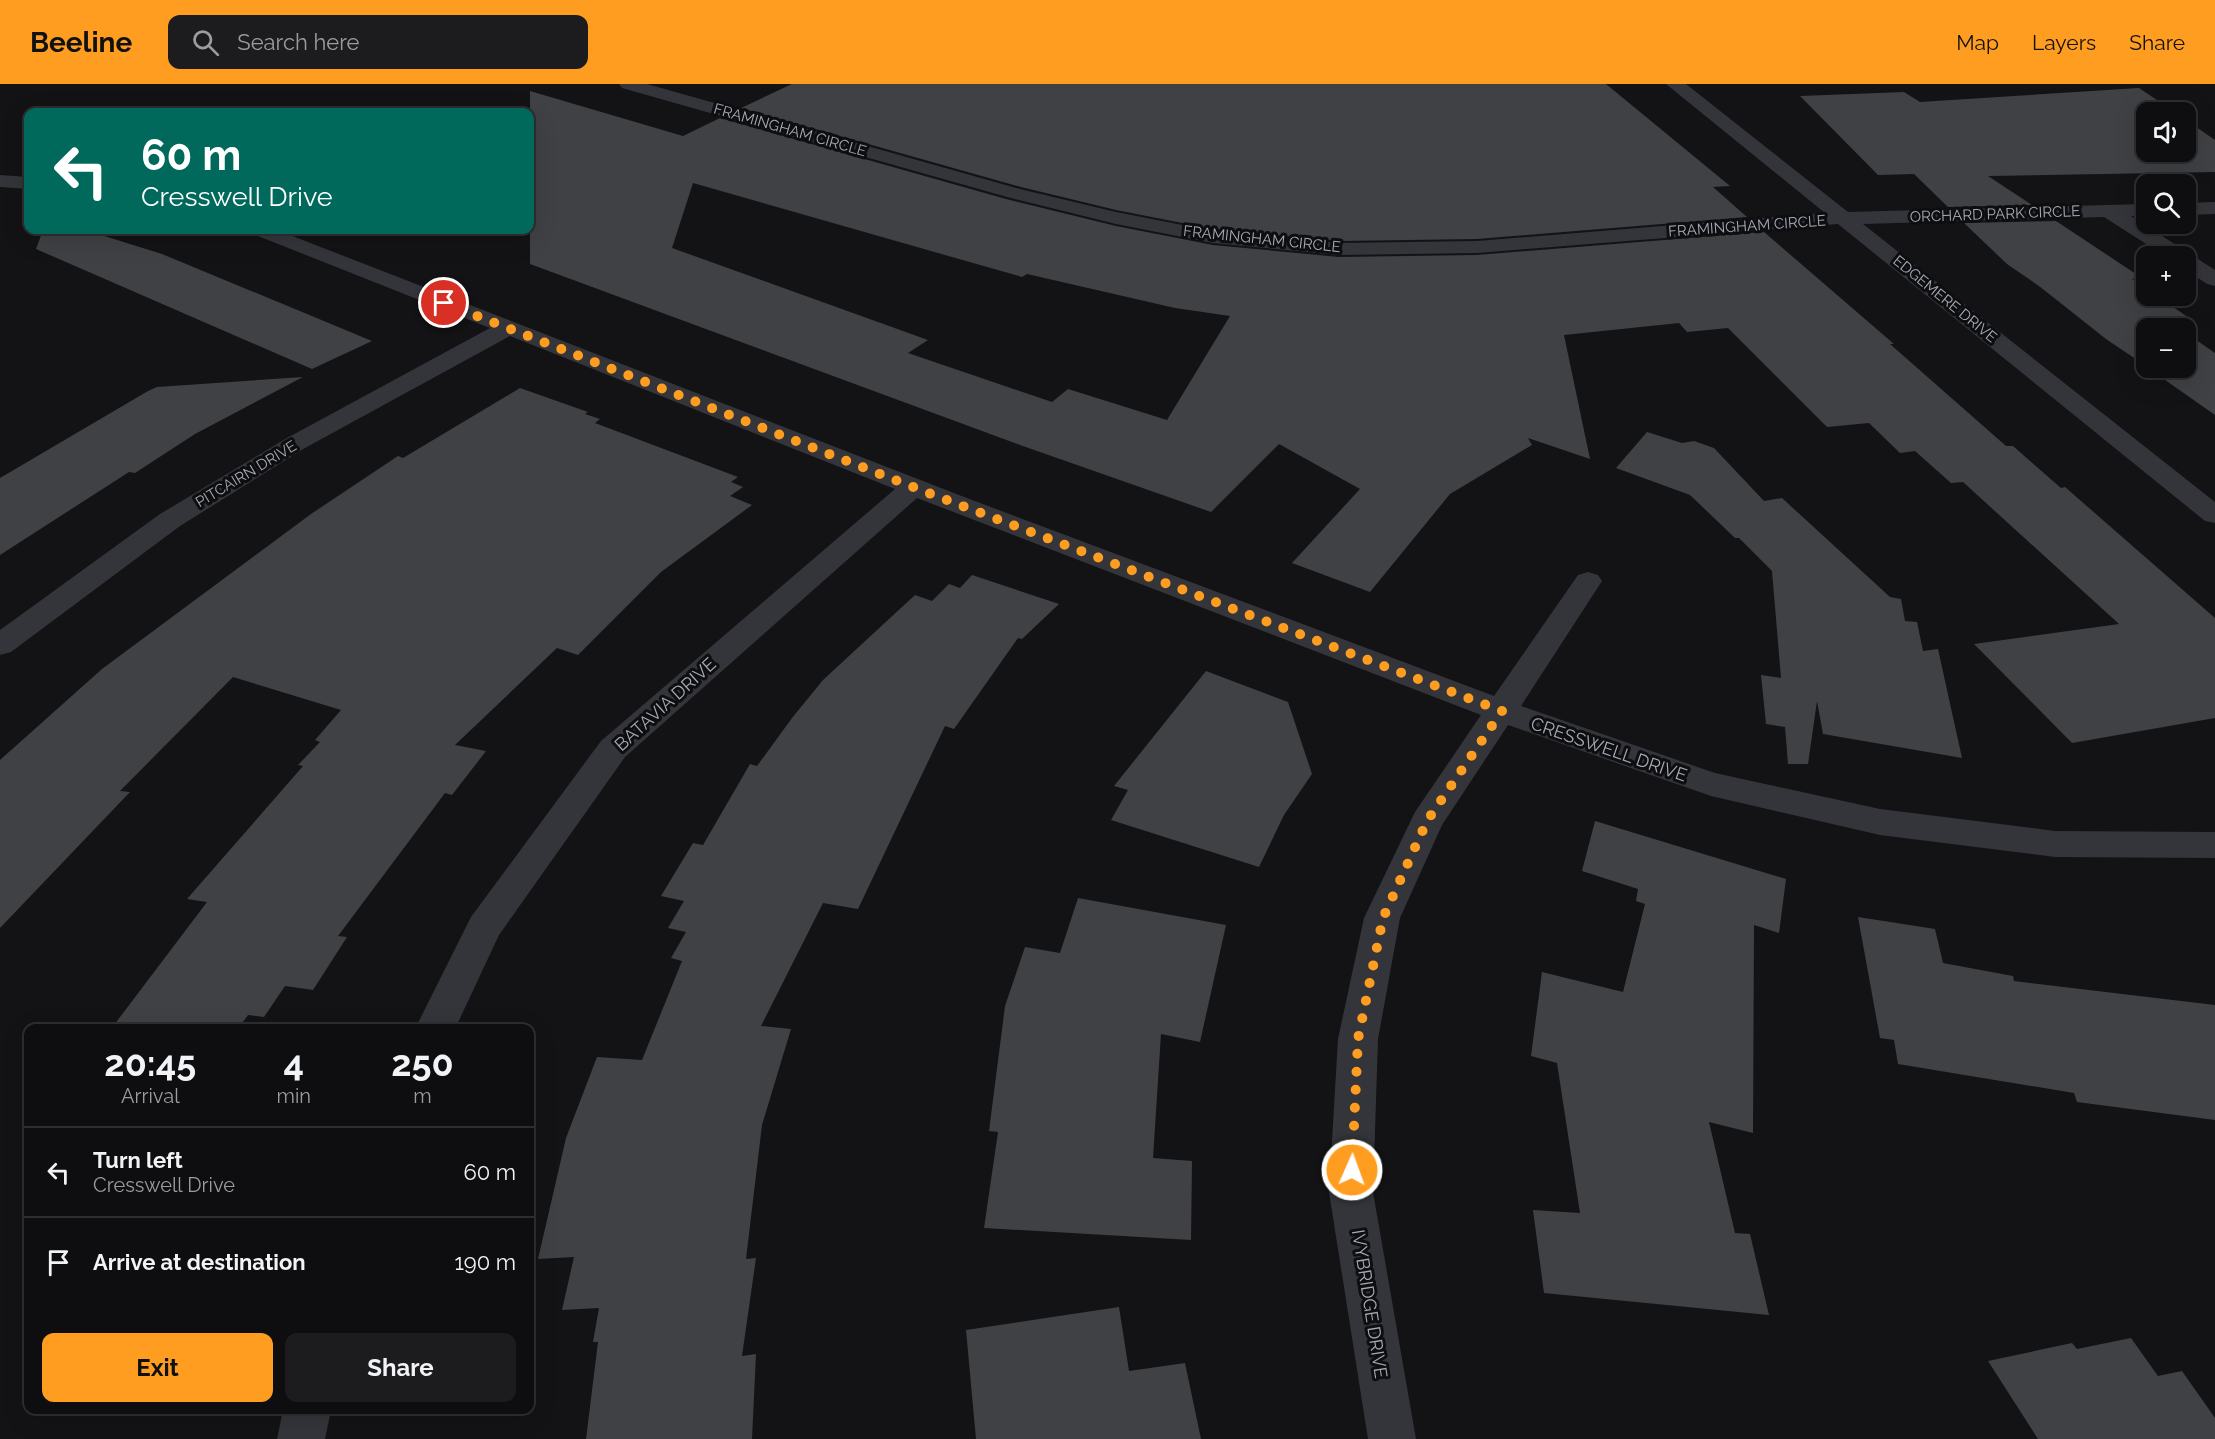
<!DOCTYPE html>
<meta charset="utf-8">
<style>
:root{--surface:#0e0e10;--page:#1c1c1e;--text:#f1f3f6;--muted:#9b9c9f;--line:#2e2e30;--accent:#ff9d21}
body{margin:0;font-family:Raleway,sans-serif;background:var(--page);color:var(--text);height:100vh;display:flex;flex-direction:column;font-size:22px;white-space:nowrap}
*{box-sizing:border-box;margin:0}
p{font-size:20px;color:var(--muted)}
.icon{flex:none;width:33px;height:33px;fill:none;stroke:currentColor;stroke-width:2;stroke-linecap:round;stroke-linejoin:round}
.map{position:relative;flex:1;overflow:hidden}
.side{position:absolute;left:24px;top:940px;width:510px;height:390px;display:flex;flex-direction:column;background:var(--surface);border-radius:12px;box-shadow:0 6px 24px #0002,0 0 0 2px var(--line)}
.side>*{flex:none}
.guide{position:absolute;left:24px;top:24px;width:510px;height:126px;border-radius:12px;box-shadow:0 6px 24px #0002,0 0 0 2px var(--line);background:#00695c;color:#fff;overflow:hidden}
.tools{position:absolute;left:2136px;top:18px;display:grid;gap:12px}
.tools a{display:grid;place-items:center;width:60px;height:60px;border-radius:12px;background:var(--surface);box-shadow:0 6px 24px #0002,0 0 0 2px var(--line);font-size:30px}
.pin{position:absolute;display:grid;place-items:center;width:51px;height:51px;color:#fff;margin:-26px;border:3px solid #fff;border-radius:50%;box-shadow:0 2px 6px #0007}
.me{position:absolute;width:66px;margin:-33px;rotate:2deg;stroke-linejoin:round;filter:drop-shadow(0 0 4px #0008)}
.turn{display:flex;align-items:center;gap:21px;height:126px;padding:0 18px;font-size:27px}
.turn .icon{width:78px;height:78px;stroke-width:2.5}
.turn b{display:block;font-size:42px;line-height:51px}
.eta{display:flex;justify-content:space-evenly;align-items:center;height:102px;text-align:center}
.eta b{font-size:36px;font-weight:700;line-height:42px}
.cta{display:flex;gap:12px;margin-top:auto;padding:12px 18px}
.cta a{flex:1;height:69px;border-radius:12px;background:var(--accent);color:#111;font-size:24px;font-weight:700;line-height:69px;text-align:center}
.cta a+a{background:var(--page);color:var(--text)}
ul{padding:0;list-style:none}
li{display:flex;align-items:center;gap:18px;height:90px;padding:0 18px;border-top:2px solid var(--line)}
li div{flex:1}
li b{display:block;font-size:22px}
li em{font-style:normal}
header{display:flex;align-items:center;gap:36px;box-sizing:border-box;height:84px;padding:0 30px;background:var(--accent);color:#111}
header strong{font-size:28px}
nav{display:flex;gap:33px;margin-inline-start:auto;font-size:21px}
.search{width:420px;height:54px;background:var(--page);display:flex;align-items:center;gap:15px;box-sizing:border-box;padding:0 21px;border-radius:12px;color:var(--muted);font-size:22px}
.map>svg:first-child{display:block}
.building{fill:#3f4145;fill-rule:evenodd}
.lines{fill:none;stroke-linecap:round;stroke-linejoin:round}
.minor{fill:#34353a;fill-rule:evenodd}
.route{stroke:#ff9d21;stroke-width:10;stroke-dasharray:0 18}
.labels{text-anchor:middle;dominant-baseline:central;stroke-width:6;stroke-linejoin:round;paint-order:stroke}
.far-street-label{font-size:15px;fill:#a3abb7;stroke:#0e0e10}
.street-label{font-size:18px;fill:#a3abb7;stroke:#0e0e10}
</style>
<header>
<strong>Beeline</strong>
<div class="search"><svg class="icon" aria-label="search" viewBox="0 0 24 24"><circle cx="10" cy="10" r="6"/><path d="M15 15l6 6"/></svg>Search here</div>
<nav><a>Map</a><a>Layers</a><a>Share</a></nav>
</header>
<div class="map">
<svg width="2215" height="1355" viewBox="0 0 2215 1355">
<rect width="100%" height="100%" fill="#131315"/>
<!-- building -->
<path class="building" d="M792,0H1606L1730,102L1713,103L1747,133L1477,155L1339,157L1213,145L1116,126L1021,103L741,24Z
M2139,4L2175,28H2146V68H2186V36L2215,56V88L1988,92L2032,121L1948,123L1914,90L1878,91L1800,12L1904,8L1920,18Z
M530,7L683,52L720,34L1006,115L1116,142L1213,161L1339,173L1477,171L1764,148L1894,260H1890L2006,362H2013L2061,404L2065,403L2215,534V634L2072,659L1974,560L2119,540L1963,398L1951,399L1915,367L1900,369L1869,339L1827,343L1728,244L1687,248L1679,239L1564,251L1590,375L1528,354L1532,361L1450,410L1370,508L1292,479L1360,405L1279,360L1211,428L1020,361L530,180ZM693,99L1022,193L1027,190L1175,224L1230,232L1167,336L1068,305L1052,318L908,269L928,256L672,164Z
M2056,137L2142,194L2132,195L2146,205V212H2157L2195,238L2178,240L2185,244H2146V282L2106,255L2039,202L2007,180L1964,139Z
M43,146H85L162,170L372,257L312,285L36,165Z
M2186,249L2215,269V331L2148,284H2186Z
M303,293L195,350L135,389L129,388L0,471V394L148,307L157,303Z
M520,304L588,328L585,330L600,335L595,339L738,393L731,398L743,403L730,412L752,421L661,488L578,571L557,564L455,661L486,667L452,711L445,709L338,852L347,853L313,906L285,902L264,933L248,931L238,945H111L207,818L187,815L303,682L298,681L320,658L315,656L341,626L233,593L120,707L130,708L0,844V676L102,585L311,430L398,372L403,374Z
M1647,348L1682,359L1694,357L1714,364L1764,417L1782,414L1890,513L1901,515L1905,537L1917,538L1923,567L1938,565L1962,674L1823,650L1817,617L1808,680H1788L1785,643L1766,640L1761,591L1781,594L1772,487L1739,454H1735L1690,411L1616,384Z
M972,491L1059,520L1022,555L1018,554L954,645L945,642L858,825L823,819L761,942L791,945L762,1041L746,1175L756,1174L742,1272L756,1270L752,1355H586L598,1258H593L599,1224L562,1226L574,1173L538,1175L566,1054L597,973L642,976L682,877L671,874L686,848L668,844L684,817L661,812L693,759L703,761L750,680L757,682L792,634L823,596L915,511L932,517L949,500L960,504Z
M1206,587L1288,618L1312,690L1284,731L1259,783L1111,736L1128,706L1114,702Z
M1595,737L1786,795L1779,849L1754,841L1753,1049L1709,1038L1735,1149L1750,1150L1769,1231L1544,1209L1533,1126L1580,1129L1557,979L1531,972L1542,888L1623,908L1645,820L1636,817L1638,805L1582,787Z
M1078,814L1226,841L1200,958L1161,950L1153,1074L1192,1077L1191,1156L984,1144L998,1048L989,1047L1005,922L1025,863L1060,869Z
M1858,833L1935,845L1943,879L2013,892L2014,897L2215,921V1036L2077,1018L2074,1009L1898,980L1894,956L1880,954Z
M1119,1223L1129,1287L1185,1279L1201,1355H976L966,1246Z
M2131,1254L2158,1292L2182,1287L2215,1334V1355H2038L1988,1277L2072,1259L2077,1265Z"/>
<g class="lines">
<!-- minor -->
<path class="minor" d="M619,0H647L1020,105L1116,128L1213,147L1339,159L1477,157L1825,129L1666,0H1686L1848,128L2146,120V132H2131L2215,186V202L2207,200L2186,186V172H2165L2104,133L1863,140L2215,418V439L2205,437L1838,140L1477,169L1339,171L1213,159L1116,140L1007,113L622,4Z
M0,91L28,93V105L0,103Z
M2215,118V130L2186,131V119Z
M250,146H277L959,411L1494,612L1578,491L1588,488L1598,491L1602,497L1521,622L1715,689L1880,725L2055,747L2215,748V774L2055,773L1880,751L1711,712L1508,641L1442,741L1400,834L1378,955L1373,1108L1416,1355H1368L1329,1108L1338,955L1364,834L1415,728L1481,631L917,414L625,673L499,851L455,945H415L471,833L601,657L895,405L510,252L305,364L180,442L11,568L0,571V546L160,430L287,354L490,244L253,150Z
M283,1326H331L325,1355H277Z"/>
</g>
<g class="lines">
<!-- route -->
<path class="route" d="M444,219L931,410L1502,627L1427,737L1383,834L1358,955L1352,1086"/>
</g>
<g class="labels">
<!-- far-street labels -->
<g class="far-street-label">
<text transform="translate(790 46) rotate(16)">FRAMINGHAM CIRCLE</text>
<text transform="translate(1995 130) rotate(-2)">ORCHARD PARK CIRCLE</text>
<text transform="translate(1747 142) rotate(-4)">FRAMINGHAM CIRCLE</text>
<text transform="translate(1262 155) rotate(6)">FRAMINGHAM CIRCLE</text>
<text transform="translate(1945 215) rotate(39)">EDGEMERE DRIVE</text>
<text transform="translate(246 390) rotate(-31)">PITCAIRN DRIVE</text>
</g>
<!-- street labels -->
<g class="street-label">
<text transform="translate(665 620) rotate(-42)">BATAVIA DRIVE</text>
<text transform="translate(1609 665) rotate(19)">CRESSWELL DRIVE</text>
<text transform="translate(1370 1220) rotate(81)">IVYBRIDGE DRIVE</text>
</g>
</g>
</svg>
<div class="tools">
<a><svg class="icon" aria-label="sound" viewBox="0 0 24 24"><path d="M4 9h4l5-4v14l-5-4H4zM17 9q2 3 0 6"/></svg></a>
<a><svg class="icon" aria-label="search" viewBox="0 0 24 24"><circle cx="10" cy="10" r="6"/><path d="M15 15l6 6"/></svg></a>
<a>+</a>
<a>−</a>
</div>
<div class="pin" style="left:444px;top:219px;background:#d93025"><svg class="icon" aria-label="arrive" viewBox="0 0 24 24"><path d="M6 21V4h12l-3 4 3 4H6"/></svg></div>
<svg class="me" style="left:1352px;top:1086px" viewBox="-20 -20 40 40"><circle r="17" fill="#ff9d21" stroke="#fff" stroke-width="3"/><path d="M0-11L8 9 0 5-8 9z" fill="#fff"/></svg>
<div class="guide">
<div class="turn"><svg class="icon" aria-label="left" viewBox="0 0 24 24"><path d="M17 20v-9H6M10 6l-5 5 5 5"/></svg><div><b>60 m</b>Cresswell Drive</div></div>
</div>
<section class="side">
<div class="eta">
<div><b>20:45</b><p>Arrival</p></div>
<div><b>4</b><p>min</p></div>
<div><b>250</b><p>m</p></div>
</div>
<ul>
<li><svg class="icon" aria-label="left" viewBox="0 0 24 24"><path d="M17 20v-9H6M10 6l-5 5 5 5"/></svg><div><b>Turn left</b><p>Cresswell Drive</p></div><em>60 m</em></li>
<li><svg class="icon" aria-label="arrive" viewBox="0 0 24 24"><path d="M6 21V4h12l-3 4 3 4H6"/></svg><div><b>Arrive at destination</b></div><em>190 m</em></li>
</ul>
<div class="cta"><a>Exit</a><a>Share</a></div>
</section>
</div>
